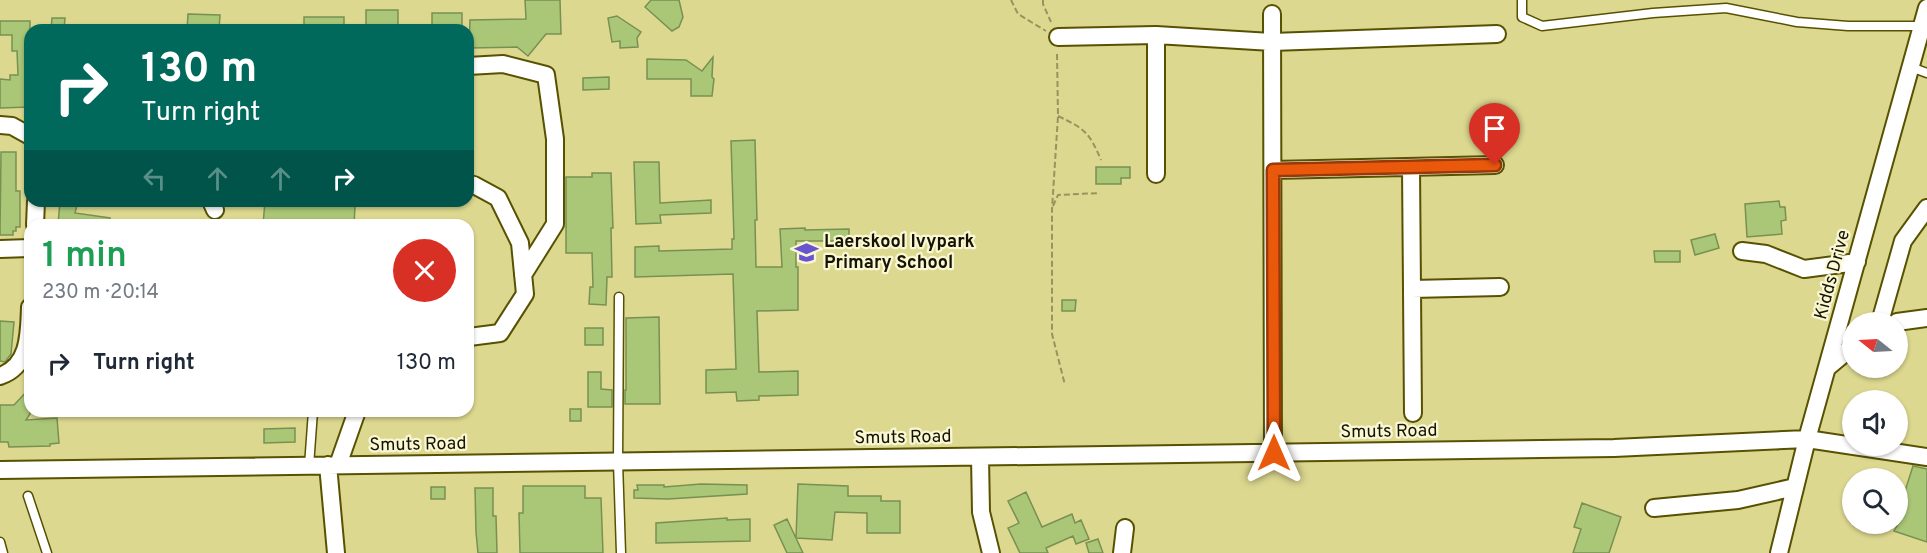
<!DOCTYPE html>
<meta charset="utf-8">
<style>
:root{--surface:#fff;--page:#f2f2f3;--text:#1f2937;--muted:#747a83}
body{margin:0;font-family:Overpass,sans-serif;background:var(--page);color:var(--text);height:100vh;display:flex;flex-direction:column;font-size:22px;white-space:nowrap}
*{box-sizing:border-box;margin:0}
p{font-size:20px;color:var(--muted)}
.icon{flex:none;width:33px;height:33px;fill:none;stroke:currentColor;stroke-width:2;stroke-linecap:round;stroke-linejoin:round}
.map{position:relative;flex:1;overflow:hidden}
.side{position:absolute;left:24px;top:219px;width:450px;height:198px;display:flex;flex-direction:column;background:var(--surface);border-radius:18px;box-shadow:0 2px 4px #0004}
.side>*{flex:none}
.hud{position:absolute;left:24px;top:24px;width:450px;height:183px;border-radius:18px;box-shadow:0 2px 4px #0004;background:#00695c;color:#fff;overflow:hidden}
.needle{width:39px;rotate:288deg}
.fabs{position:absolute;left:1842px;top:312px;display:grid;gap:12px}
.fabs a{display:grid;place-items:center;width:66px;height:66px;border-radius:50%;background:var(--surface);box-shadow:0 2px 4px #0004;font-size:30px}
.pin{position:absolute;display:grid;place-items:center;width:51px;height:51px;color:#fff;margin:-62px -26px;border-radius:50% 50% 50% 0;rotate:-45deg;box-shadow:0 0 6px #0007}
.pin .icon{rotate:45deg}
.me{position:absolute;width:66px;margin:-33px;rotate:0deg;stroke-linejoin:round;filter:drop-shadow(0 0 4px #0008)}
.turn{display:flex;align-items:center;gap:21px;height:126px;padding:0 18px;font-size:27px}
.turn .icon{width:78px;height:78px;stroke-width:2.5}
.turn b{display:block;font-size:42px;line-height:51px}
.lanes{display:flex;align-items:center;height:57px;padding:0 18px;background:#0003;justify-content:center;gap:30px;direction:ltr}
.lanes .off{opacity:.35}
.round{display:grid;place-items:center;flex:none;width:63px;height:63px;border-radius:32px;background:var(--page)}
.head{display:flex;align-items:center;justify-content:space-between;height:102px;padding:0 18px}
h1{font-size:36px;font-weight:600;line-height:45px;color:#1e9e55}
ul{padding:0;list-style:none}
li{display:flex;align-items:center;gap:18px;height:84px;padding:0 18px}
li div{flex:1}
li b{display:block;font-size:22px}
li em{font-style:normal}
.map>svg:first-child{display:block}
.building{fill:#aac677;stroke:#799051;stroke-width:1.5}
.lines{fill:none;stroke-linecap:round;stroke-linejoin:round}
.service-casing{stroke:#575100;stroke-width:11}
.minor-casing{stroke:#575100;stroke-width:20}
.path{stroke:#97945e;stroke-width:2;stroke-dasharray:6 3;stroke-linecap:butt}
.service{stroke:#fff;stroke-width:8}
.minor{stroke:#fff;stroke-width:16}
.route-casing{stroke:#983908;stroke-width:15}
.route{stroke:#ea580c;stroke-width:10}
.labels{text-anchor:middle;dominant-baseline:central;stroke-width:4.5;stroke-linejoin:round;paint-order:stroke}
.poi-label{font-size:18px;font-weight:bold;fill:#161400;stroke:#f9f7d4;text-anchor:start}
.street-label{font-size:18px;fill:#161400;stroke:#f9f7d4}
</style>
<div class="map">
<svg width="1927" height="553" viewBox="0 0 1927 553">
<rect width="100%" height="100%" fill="#dcd890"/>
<!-- building -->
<path class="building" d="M525,0H560L561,34H546L528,56L517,47L469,48L470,20L526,19Z
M651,0H679L683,17L679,27L672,31L645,7Z
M366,10H398V28L366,30Z
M432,13H462V30H432Z
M188,14L220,15L219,30H187Z
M617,16L641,32L637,38L638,47L620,48V41L612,42L608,18Z
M304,17H344V30H304Z
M52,18H65L64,30H51Z
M0,21H30V107L0,108V79L10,80V75H18L17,51H12V35H0Z
M713,57L712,77L714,79L712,96H691V79H647V59L686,60L702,71Z
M609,77V89L583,90V78Z
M755,140L757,220H755L756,267H782L780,229L805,228V230L849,229V241H796V267H798V310L757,311L759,372L798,371V395L759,396V400L737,401L736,392L706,393V370L736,369L733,274L635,277V247L659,246V251L732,249V239H734L731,141Z
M1,152H16V191H20V227H16V231H13V235H0Z
M634,162H659L660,203L711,200V213L660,215L661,223L636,224Z
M1096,167H1130V178H1121V184H1096Z
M592,173H611L613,228H611L612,277H607L606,305L589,304L590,287H593L592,253H566V177H592Z
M60,201H78L75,213L110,218V225H58Z
M265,201H303L328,203V201H342V205L355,206L354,225H263Z
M1779,201L1780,207H1785L1786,220L1781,221L1782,234L1747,237L1745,204Z
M1715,234L1719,248L1695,255L1691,240Z
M1654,251H1680V262H1655Z
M1062,300H1076L1075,311H1062Z
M659,317L660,404H625V390H626V318Z
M0,321L14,322L11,354L5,362L0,361Z
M585,328H603V345H585Z
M588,372H601V389L612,390V407H588Z
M30,388V414L26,420L57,418L59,443L50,444V446L9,447L8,442H0V405H14Z
M570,409H581V421H570Z
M295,428V442L264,443V429Z
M1913,466L1927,469V542L1894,531L1898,524V513Z
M701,484L747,485V494L668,499L634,498V490H638L637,485H664V487Z
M798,484L848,486V496H881V501H900V533H867V513L835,512L832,540L796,538Z
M523,486H585V498H601L603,553H520L519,513H523Z
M431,487H445V499H431Z
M475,488H493V516H496L497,553H478L476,532Z
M1026,492L1042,527L1072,514L1075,523L1081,520L1089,539L1076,544L1073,536L1046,548L1048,553H1020L1008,528L1019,523L1008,501Z
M1582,503L1621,517L1609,553H1573L1581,529L1574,527Z
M727,518V520L750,519V541L656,543V523Z
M787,519L803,553H787L774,525Z
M1098,539L1103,553H1089L1086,543Z"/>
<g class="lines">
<defs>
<path id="service" d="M1522,0V17L1542,26L1653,13L1726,8L1797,22L1848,26H1922
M1911,67L1927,73
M619,297L618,462L621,553
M309,466L313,411
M28,496L47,553
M0,542L3,553"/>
<path id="minor" d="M1272,14L1273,453
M1058,37L1156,35L1272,42L1497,34
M468,66L503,64L546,75L555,139V224L523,275
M0,125L12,126L30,136
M1411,167L1413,413
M1273,170L1495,165
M1156,174V35
M468,184L474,185L498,198L520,243L525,294L500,333L469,337L468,339
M211,201L215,210
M35,225L36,201
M0,249L30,248
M1742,251L1766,254L1804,269L1857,262
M1412,289L1500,287
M1880,322L1903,241L1927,208
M1897,322L1927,318
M1828,367L1852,347
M0,376C30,366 29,333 30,307
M980,457L981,512L991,553
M328,465L336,553
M338,465L357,411
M0,470L1614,448L1807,439L1927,457
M1654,508L1738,500L1795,487
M1122,553L1125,528
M1779,553L1807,439L1927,8"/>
</defs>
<!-- service casing -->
<use href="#service" class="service-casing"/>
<!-- minor casing -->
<use href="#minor" class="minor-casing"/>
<!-- path -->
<path class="path" d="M1011,0L1018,14L1046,31
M1043,0V4L1051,22
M1057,54L1058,116L1052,209V334L1065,385
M1058,116C1085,129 1089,132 1101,160
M1053,206L1058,195L1100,193"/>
<!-- service -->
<use href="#service" class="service"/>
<!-- minor -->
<use href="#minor" class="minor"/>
</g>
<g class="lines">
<defs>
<path id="route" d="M1274,453L1273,170L1495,165"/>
</defs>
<!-- route casing -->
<use href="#route" class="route-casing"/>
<!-- route -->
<use href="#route" class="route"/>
</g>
<!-- icons -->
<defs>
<symbol id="school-bare" viewBox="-9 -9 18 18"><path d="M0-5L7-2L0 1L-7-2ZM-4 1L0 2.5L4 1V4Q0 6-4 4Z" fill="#6655ce" stroke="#f9f7d4" stroke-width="2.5" paint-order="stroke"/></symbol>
</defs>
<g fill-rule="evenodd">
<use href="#school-bare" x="790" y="236" width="33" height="33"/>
</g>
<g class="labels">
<!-- poi labels -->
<g class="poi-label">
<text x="824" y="242">Laerskool Ivypark<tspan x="824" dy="21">Primary School</tspan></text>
</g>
<!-- street labels -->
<g class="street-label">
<text transform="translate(1833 275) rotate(-75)">Kidds Drive</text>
<text transform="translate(1389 432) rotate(-1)">Smuts Road</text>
<text transform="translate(903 438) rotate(-1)">Smuts Road</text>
<text transform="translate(418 445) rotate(-1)">Smuts Road</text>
</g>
</g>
</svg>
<div class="fabs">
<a><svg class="needle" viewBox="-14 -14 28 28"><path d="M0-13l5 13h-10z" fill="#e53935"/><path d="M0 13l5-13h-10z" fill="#747a83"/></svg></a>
<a><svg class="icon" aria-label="sound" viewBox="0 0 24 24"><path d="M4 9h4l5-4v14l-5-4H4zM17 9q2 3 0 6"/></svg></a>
<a><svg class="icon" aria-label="search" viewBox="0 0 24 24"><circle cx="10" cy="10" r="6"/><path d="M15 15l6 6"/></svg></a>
</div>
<div class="pin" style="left:1495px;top:165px;background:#d93025"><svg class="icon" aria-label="arrive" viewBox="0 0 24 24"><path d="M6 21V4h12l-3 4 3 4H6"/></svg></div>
<svg class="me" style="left:1274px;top:453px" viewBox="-20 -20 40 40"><path d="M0-17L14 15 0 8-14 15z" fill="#ea580c" stroke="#fff" stroke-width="4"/></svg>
<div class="hud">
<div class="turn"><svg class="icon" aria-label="right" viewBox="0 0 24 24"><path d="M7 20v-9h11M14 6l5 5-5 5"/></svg><div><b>130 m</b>Turn right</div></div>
<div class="lanes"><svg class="icon off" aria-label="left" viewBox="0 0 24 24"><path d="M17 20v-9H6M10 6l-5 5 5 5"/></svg><svg class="icon off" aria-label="ahead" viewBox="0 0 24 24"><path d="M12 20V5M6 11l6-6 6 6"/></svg><svg class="icon off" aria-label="ahead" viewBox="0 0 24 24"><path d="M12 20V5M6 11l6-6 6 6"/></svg><svg class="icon" aria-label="right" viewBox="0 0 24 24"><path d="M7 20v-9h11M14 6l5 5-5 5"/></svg></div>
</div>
<section class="side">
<div class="head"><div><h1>1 min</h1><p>230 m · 20:14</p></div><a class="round" style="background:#d93025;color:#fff"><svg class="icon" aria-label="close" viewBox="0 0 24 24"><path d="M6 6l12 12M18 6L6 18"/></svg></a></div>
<ul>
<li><svg class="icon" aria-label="right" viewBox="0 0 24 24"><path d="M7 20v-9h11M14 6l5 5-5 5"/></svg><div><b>Turn right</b></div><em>130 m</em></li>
</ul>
</section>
</div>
